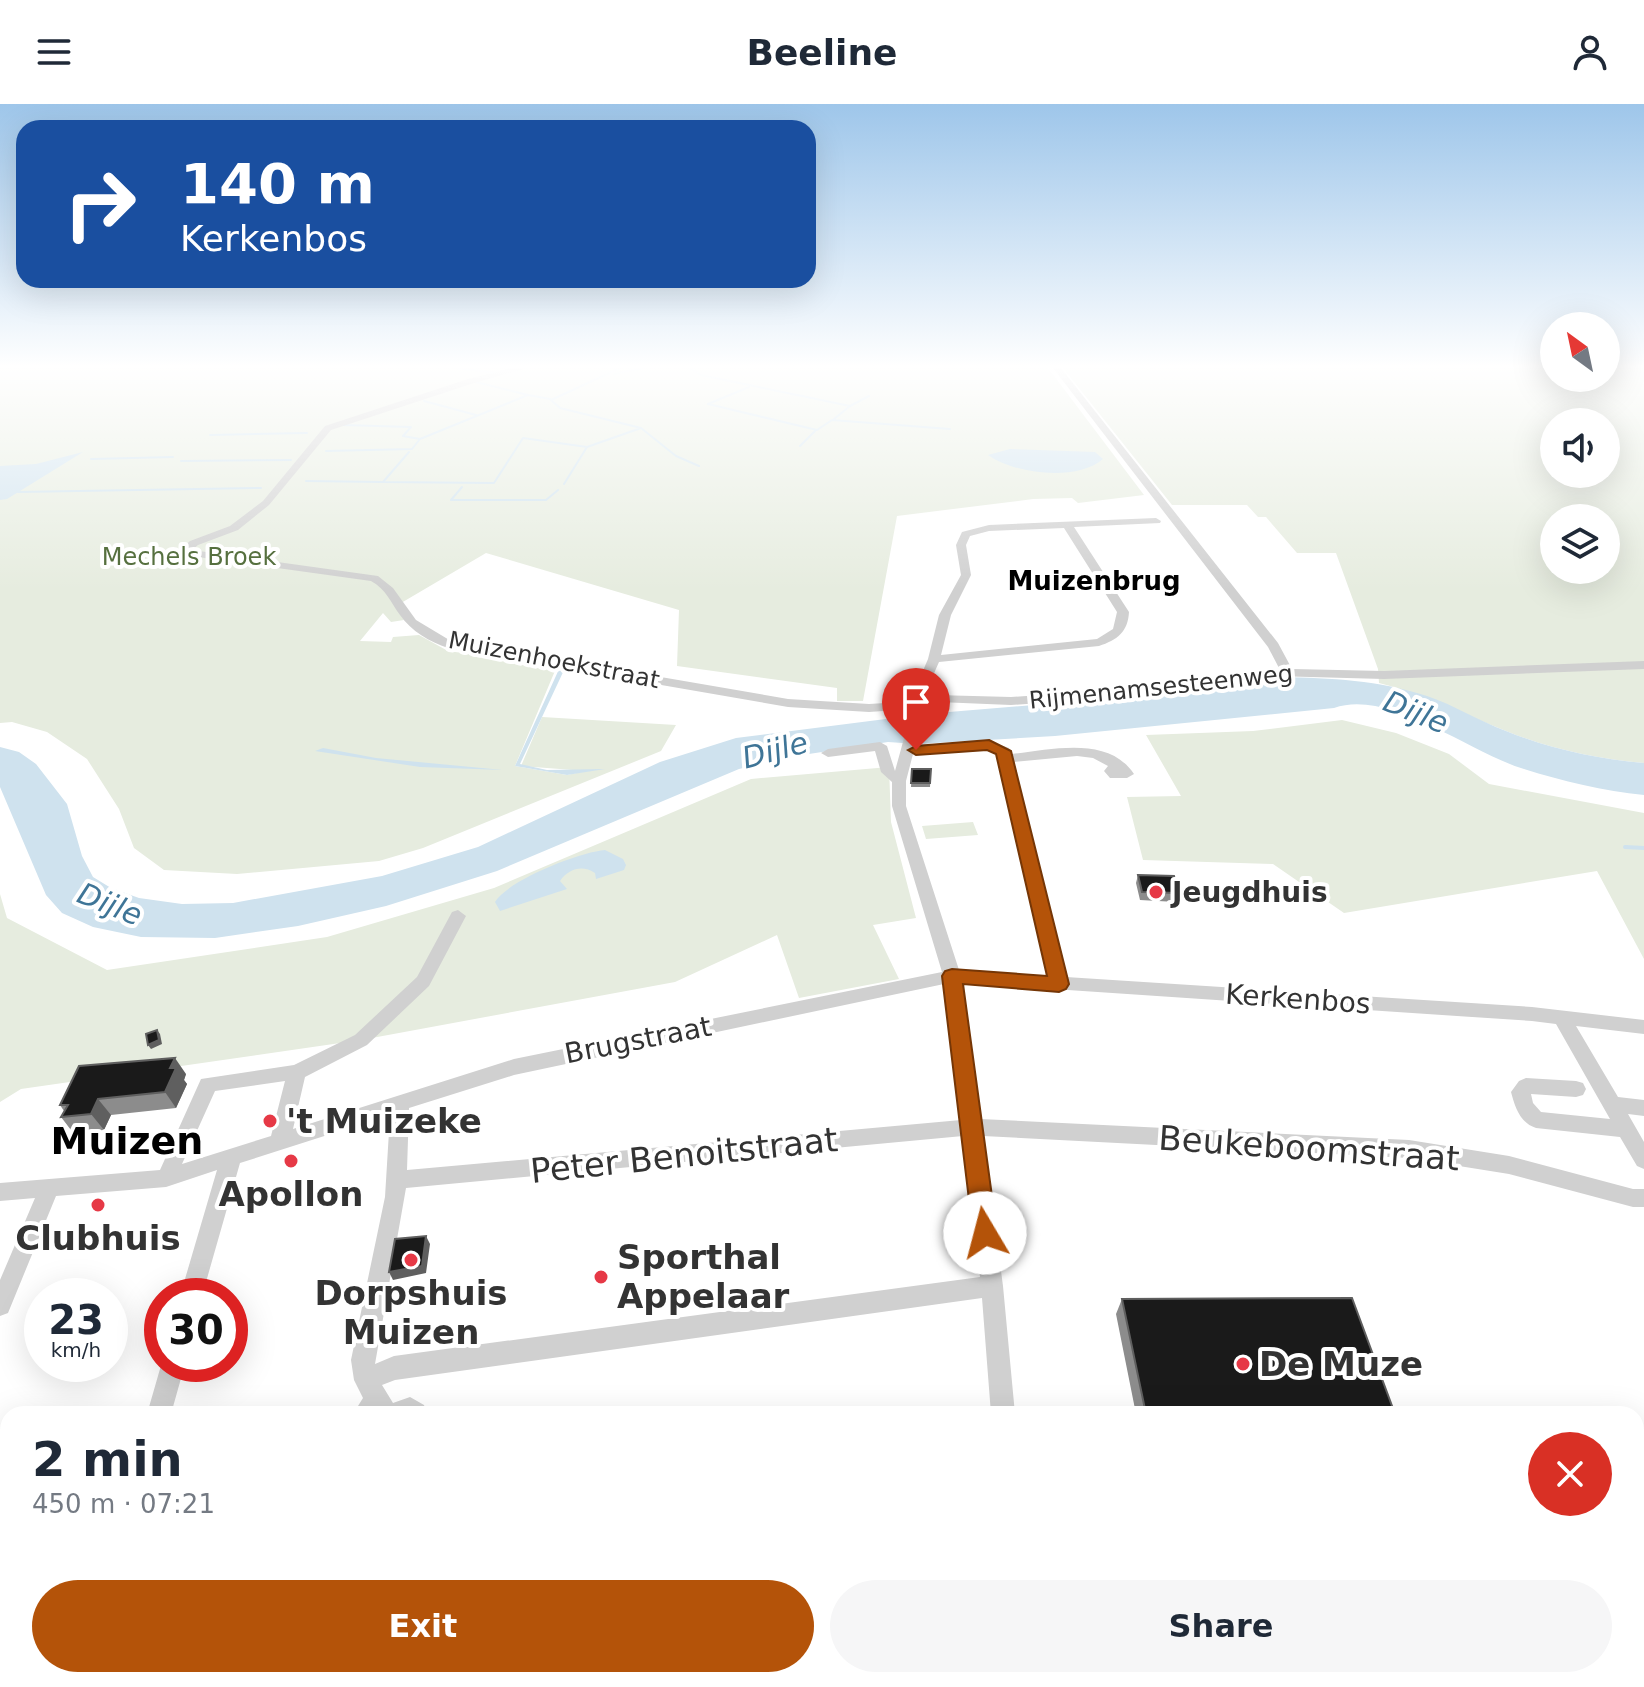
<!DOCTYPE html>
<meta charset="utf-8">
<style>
:root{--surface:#fff;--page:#f6f6f7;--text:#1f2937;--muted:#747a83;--accent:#b45309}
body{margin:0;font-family:"DejaVu Sans",sans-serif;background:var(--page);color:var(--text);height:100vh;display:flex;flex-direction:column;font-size:30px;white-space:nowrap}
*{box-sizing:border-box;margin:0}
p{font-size:26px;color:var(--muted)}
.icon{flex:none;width:44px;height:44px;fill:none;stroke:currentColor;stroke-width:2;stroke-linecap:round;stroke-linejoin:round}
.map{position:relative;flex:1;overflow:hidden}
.panel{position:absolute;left:0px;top:1302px;width:1644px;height:282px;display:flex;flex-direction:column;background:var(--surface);border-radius:24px 24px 0 0;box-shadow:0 8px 32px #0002}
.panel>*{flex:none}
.guide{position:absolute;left:16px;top:16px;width:800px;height:168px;border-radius:24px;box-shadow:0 8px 32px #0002;background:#1a4fa0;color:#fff;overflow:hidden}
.needle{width:52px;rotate:327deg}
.fabs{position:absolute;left:1540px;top:208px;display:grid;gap:16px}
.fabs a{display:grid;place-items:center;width:80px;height:80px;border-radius:50%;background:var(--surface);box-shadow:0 8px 32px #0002;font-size:40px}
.speed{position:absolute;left:24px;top:1174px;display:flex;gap:16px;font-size:40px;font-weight:700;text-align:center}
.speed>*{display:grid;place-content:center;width:104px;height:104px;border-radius:50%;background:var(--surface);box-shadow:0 8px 32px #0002;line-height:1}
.speed small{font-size:20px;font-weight:400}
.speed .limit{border:12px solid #d22;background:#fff;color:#111}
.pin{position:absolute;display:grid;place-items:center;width:68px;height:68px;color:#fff;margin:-82px -34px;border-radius:50% 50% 50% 0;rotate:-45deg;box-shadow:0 0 8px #0007}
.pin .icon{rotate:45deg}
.me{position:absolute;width:88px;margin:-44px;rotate:352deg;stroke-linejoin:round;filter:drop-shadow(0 0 6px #0008)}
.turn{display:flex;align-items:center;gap:28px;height:168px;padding:0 32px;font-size:36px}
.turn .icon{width:104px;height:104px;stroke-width:2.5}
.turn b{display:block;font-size:56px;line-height:68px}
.round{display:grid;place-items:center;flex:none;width:84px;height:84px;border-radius:42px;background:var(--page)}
.summary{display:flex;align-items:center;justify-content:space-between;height:136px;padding:0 32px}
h1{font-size:48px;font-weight:700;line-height:60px}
.action{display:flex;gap:16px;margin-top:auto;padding:16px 32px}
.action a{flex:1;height:92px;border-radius:48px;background:var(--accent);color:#fff;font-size:32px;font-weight:700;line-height:92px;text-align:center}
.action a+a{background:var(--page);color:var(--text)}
header{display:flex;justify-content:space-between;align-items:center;height:104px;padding:0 32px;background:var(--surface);font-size:36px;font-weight:700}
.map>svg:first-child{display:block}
.green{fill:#e6ecdf;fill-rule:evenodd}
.water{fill:#cfe2ee}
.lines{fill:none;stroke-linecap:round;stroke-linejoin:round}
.stream-far1{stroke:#cfe2ee;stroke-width:2}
.stream{stroke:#cfe2ee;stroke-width:4}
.minor{fill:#d0d0d0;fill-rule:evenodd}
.wall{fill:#8c8c8c}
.shaded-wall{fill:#5f5f5f}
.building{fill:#1a1a1a;stroke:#5f5f5f;stroke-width:2}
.route{fill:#b45309;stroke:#753606;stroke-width:2}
.poi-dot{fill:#e63946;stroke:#fff;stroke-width:3}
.labels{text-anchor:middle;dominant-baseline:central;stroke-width:8;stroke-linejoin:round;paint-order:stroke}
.far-park-label{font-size:24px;fill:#56703f;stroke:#fff}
.far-street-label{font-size:24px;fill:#333;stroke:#fff}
.far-neighbourhood-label{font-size:26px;font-weight:bold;fill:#000;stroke:#fff}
.poi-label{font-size:28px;font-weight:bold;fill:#333;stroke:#fff;text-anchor:start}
.street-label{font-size:28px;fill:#333;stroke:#fff}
.water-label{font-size:30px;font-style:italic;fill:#3f7597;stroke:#fff}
.near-poi-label{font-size:34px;font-weight:bold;fill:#333;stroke:#fff;text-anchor:start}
.near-street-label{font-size:34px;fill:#333;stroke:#fff}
.near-quarter-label{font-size:38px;font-weight:bold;fill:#000;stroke:#fff}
</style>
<header><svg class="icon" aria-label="menu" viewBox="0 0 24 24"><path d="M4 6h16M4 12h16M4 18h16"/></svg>Beeline<svg class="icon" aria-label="person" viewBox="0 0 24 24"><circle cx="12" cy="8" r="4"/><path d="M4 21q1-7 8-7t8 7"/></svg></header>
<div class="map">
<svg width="1644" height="1583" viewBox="0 0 1644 1583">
<rect width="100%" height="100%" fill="#fff"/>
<!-- green -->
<path class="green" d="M0,264H1048L1144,391L1078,399L1072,394L1033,395L897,412L863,597H837V584L677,562L679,506L486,449L396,502L404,516L391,518L383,509L360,537L391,538L393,533L419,531L448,547L557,562L515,662L567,671L586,667L521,662L542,613L676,621L661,647L423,744L379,757L237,770L164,766L134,744L119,705L87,655L47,628L12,618L0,619Z
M1063,264H1554V274H1606V264H1644V659C1597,655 1550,645 1506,627C1463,610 1424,590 1379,579L1378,565L1336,449H1297L1266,413H1258L1247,401H1172ZM1554,318H1606V370H1554ZM1554,414H1606V466H1554Z
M1342,616L1396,629L1449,650L1489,680L1644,709V855L1597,767L1344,809L1273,760L1143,756L1127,693L1181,692L1146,631L1253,627Z
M889,663L891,718L916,814L873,821L899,875L799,894L777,831L675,878L361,936L21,985L0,998V790L7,814L107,866L327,833L494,784L751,675Z
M973,718L978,731L926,735L922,722Z"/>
<!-- water -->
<path class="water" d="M1010,345L1095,348L1103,355C1076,378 1015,370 988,351Z
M83,348L7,395L0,396V362L36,360Z
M560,563L565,564L520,660L547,666L605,665L567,671L515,662Z
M1281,573C1331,574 1379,576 1427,592C1454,601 1479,617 1506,627C1550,645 1597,655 1644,659V691C1604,687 1562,677 1524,665C1470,649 1389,584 1334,604L1055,632L917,640L888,638L789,653L739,665L497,767L386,802L298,822L215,834L141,833L93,823L62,809L46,791L0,683V643L19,648L36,660L67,700L82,752L93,773L111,784L139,794L182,800L233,799L382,772L478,743L660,658L736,634L925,610L1118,594Z
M323,644L376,654L503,666L420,663L315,647Z
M605,746L623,755L626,761L624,766L596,775L595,769C583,761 569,764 560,777L567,785L500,807L495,798C508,776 580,748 605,746Z"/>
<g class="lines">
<!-- stream-far1 -->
<path class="stream-far1" d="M457,264L495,269
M620,264L551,296L560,304L641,324L676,352L699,362
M689,264L701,271L850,302L869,292
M614,270L643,264
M476,278L528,291
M749,283L708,300L817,326L832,316L950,325
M424,297L476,311
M834,315L850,302
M342,321L411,323L403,332L420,335
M210,331L307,329
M800,342L815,327
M326,347L412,345L420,335L528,291L550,295
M91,355L173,353
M181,357L291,356
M306,377L383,378L409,348
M383,378L494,379L523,334L587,343L641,324
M564,380L587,343
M462,383L451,396H546L558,386
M18,388L261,384"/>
<!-- stream -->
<path class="stream" d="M1625,743L1644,744"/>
<!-- minor -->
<path class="minor" d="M512,264H527L474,279L331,326L269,401L238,426L198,441L192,446L378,472L393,484L416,516L451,537L788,595L869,600L918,597L925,594L916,583L928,555L939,511L961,471L956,441L962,428L989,421L1156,414L1161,417L1160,419L1074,423L1129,508C1128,528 1117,536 1099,542L939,558L928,583L935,591L1011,593L1110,586L1279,564L1268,543L1053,264H1061L1278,539L1292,565L1384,567L1644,557V565L1384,575L1273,572L1110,594L1011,601L939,598L926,603L916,641L989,637L1009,644L1012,650C1051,646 1108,631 1134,670L1127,674H1110L1104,667L1108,662L1093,654L1077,652L1014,658L1066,873L1532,903L1644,916V930L1576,922L1618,993L1644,996V1012L1628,1010L1644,1038V1065L1637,1062L1620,1033L1536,1024C1520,1019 1515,1003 1511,988L1519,977L1526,974L1576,977L1583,979L1586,985L1583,991L1576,993L1531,990L1533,999L1541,1008L1610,1015L1556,920L1532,917L962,879L980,1015L1409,1036L1509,1052L1633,1085H1644V1103H1633L1509,1070L1409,1054L983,1032L1003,1182L1015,1310H991L982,1194L395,1276L382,1281L393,1299L410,1293L424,1301L427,1310H353L363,1294L354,1276L351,1256L385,1093L390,1011L240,1059L202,1192H180L217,1066L166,1083L56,1092L8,1209L0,1212V1176L35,1094L0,1097V1079L160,1066L201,975L294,961L355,931L417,873L452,808L458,806L466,812L429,882L367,941L305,973L293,1025L514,955L942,868L892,702V678L881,668L875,647L828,653L821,649L828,645L880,638L887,642L895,667L912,605L869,608L788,603L448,544C430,538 411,527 400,511C391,499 386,485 371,477L183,451L178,448L190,437L230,422L263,397L325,322L468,275ZM1064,424L1117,508L1113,525L1097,535L941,551L951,511L971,471L966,441L970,432L989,427ZM987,645L998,649L1048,872L959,866L906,702V677L913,650ZM944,880L961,1016L407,1066L409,1004L514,971ZM285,977L271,1032L182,1060L215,987ZM963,1032L980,1173L394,1252L375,1260L406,1084Z
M162,1258L185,1260L171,1310H147Z
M69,1576H97L95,1583H67Z
M254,1576H283L280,1583H251Z
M549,1576H579L582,1583H552Z
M611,1576H642L645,1583H614Z
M1009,1576H1037V1583H1009Z"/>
</g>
<!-- wall -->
<path class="wall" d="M912,665H931L930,683H911Z
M1138,771L1178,789L1176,798L1140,796L1136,779Z
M186,970L184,976L187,980L176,1004L111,1011L104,1026L74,1030L61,1013L64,1007L60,1001Z
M1122,1195L1395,1310H1136L1116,1210Z"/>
<!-- shaded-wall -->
<path class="shaded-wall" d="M157,926L160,930L162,940L151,945L148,941Z
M175,954L186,970L184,976L187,980L176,1004L165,988L170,964Z
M98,995L111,1011L104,1026L91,1010Z
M426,1132L430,1140L426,1169L393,1176L389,1168Z"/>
<!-- building -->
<path class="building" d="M912,665H931L930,679H911Z
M1138,771L1174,772L1178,789L1142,788Z
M157,926L159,936L148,941L146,930Z
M175,954L170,964H176L165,988L98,995L91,1010L61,1013L68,1001H60L79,962Z
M426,1132L422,1162L389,1168L395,1135Z
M1352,1194L1395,1310H1146L1122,1195Z"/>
<!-- sky -->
<linearGradient id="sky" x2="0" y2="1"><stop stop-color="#9ec6ea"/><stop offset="0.54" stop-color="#fff"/><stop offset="1" stop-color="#fff" stop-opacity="0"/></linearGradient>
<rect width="1644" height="486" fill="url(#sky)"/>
<!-- route -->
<path class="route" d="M989,636L1011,647L1069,880L1066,885L1059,888L963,880L997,1129L994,1137L985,1140L976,1137L973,1129L942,872L945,867L952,865L1047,872L996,650L987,646L916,651L908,646L916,642Z"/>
<!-- markers -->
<g class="poi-dot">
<circle cx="1156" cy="788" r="8"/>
<circle cx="270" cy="1017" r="8"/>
<circle cx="291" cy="1057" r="8"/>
<circle cx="98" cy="1101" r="8"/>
<circle cx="411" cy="1156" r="8"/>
<circle cx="601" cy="1173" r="8"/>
<circle cx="1243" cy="1260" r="8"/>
</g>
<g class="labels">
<!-- far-park labels -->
<g class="far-park-label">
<text x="189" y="453">Mechels Broek</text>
</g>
<!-- far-street labels -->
<g class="far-street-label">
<text transform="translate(554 556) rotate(11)">Muizenhoekstraat</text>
<text transform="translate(1161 583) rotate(-6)">Rijmenamsesteenweg</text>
</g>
<!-- far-neighbourhood labels -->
<g class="far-neighbourhood-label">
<text x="1094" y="477">Muizenbrug</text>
</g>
<!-- poi labels -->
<g class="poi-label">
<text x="1172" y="788">Jeugdhuis</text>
</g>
<!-- street labels -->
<g class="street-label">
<text transform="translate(1298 895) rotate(4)">Kerkenbos</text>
<text transform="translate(638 936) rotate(-11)">Brugstraat</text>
</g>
<!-- water labels -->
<g class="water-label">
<text transform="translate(1416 608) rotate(22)">Dijle</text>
<text transform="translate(775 646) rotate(-15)">Dijle</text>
<text transform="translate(110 800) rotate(22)">Dijle</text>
</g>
<!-- near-poi labels -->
<g class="near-poi-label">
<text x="286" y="1017">'t Muizeke</text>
<text x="291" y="1090" text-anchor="middle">Apollon</text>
<text x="98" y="1134" text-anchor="middle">Clubhuis</text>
<text x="617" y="1153">Sporthal<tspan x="617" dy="39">Appelaar</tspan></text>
<text x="411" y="1189" text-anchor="middle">Dorpshuis<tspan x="411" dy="39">Muizen</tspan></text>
<text x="1259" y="1260">De Muze</text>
</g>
<!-- near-street labels -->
<g class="near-street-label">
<text transform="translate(1309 1044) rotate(4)">Beukeboomstraat</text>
<text transform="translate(684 1051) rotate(-6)">Peter Benoitstraat</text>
</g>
<!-- near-quarter labels -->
<g class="near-quarter-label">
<text x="127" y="1037">Muizen</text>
</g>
</g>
</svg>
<div class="fabs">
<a><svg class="needle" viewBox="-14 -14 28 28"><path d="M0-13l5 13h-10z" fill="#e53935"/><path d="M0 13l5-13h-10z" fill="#747a83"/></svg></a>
<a><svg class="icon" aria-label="sound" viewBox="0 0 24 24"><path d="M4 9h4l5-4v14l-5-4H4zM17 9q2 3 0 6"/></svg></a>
<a><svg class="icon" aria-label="layers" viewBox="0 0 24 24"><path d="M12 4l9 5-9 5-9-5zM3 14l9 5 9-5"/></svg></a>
</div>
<div class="speed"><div>23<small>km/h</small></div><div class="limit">30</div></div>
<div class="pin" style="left:916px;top:646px;background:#d93025"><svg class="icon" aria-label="arrive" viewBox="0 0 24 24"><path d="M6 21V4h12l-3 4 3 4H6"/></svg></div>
<svg class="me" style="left:985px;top:1129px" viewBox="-20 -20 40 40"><circle r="19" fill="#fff"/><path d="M0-13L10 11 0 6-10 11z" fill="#b45309"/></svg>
<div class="guide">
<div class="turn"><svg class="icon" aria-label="right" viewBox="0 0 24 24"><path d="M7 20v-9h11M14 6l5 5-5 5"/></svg><div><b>140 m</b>Kerkenbos</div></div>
</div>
<section class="panel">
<div class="summary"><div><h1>2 min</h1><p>450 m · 07:21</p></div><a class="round" style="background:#d93025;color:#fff"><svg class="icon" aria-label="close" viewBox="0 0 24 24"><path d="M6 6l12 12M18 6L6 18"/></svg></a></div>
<div class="action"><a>Exit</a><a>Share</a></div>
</section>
</div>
